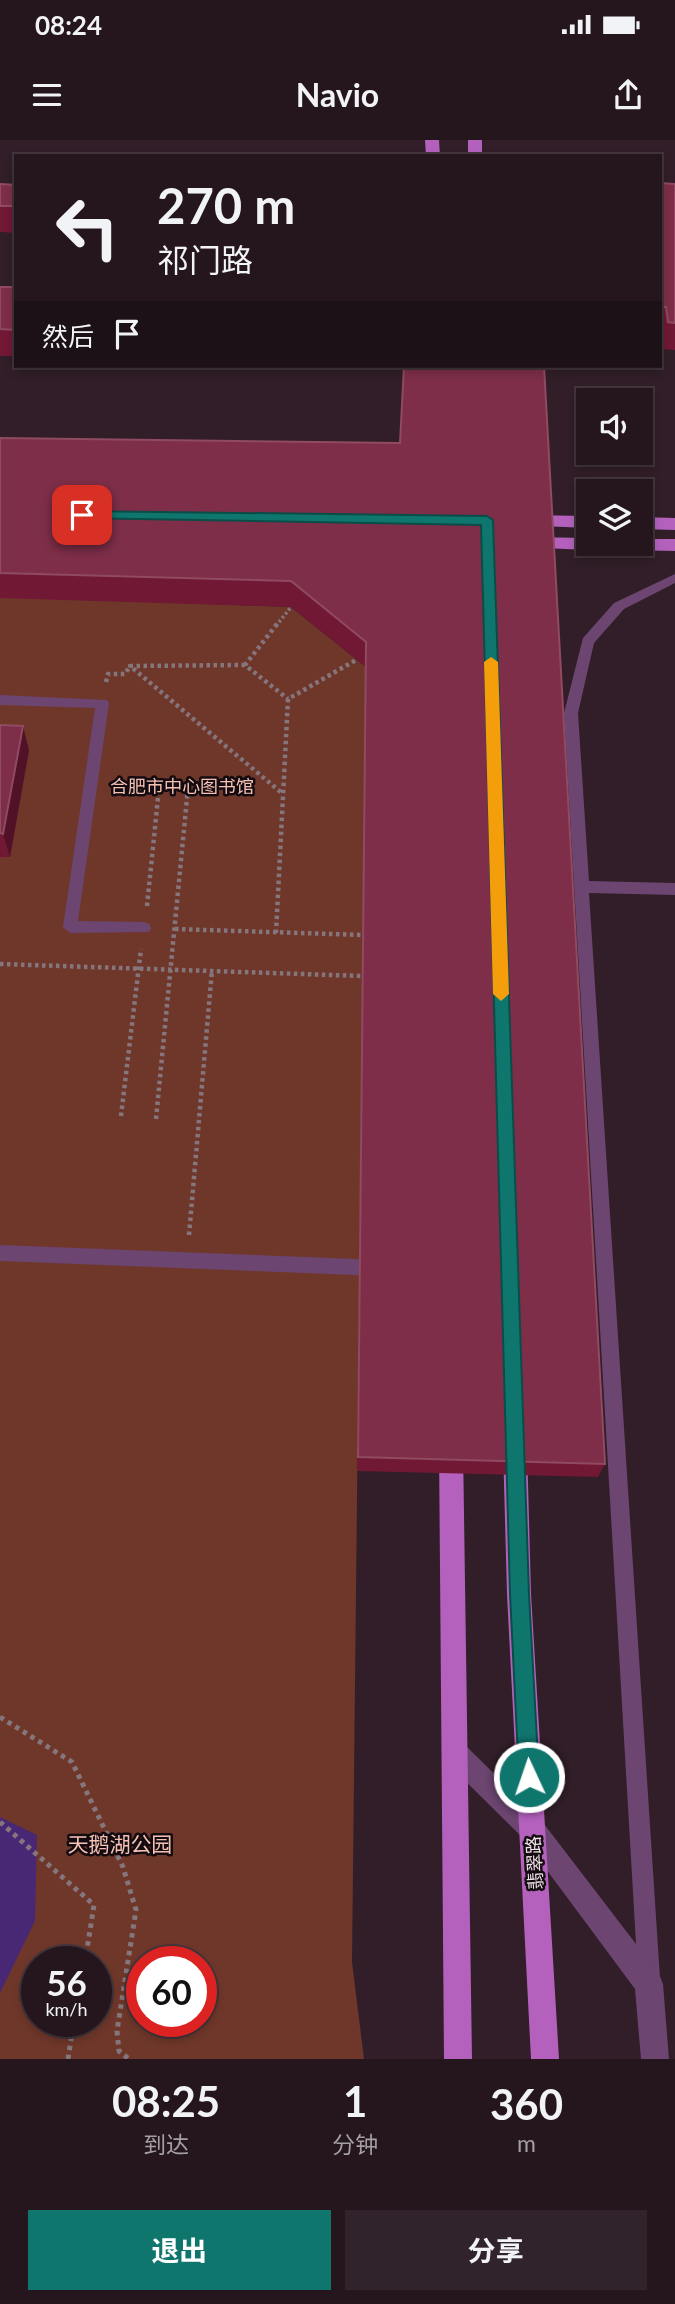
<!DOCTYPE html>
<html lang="zh">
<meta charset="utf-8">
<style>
:root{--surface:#25161e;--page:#31232b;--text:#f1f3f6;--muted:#a39fa4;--line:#42353c;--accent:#0f766e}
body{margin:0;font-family:Lato,"Noto Sans SC",sans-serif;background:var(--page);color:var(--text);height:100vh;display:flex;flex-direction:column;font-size:26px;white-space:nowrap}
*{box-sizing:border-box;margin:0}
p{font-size:23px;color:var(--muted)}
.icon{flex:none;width:38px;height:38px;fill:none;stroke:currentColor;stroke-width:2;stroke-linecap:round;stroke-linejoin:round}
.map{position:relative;height:1919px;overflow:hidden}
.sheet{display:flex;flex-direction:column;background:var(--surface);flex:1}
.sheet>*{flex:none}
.guide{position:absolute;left:14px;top:14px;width:648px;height:214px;border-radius:0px;box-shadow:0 4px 10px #0003,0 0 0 2px var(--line);background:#25161e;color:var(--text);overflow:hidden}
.controls{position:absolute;left:576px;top:248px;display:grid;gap:14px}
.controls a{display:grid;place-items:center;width:77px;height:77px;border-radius:0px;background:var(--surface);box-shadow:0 4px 10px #0003,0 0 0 2px var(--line);font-size:35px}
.speed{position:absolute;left:21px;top:1806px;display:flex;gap:14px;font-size:35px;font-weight:700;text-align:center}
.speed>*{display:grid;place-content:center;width:91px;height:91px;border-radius:50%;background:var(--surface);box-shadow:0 4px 10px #0003,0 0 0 2px var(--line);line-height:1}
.speed small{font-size:18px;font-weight:400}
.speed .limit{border:10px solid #d22;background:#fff;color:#111}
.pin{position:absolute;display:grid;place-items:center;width:60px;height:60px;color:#fff;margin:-30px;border-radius:14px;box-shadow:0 4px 10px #0006}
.me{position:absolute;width:77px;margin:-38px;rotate:357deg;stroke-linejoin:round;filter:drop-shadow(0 0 5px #0008)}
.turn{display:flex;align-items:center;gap:24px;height:147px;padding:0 28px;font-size:32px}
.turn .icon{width:91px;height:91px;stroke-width:2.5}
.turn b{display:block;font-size:49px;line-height:60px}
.then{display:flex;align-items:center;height:66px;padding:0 28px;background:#0003;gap:14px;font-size:26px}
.eta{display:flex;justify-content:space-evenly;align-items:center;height:119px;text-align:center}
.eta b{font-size:42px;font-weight:700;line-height:49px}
.primary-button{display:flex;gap:14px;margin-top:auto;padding:14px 28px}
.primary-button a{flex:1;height:80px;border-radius:0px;background:var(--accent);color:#fff;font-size:28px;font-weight:700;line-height:80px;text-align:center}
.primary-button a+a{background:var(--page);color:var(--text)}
.status{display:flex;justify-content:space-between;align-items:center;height:49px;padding:0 35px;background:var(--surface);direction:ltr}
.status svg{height:19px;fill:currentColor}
header{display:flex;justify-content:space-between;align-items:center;height:91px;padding:0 28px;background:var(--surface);font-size:32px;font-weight:700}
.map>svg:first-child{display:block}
.green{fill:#6f372a;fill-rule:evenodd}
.water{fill:#482874}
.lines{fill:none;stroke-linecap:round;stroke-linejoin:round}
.path-far2{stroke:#85757d;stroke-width:3.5;stroke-dasharray:2.5 2.5;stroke-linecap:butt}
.path-far1{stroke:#85757d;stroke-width:4.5;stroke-dasharray:3.5 3.5;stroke-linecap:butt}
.path{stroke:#85757d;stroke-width:5;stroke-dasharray:4.5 4.5;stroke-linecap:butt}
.lane{fill:#6c4571;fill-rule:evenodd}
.street{fill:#6c4571;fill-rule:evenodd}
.primary{fill:#b361bd;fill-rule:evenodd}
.wall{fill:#711835}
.shaded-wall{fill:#511127}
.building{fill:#7e2e48;stroke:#904a61;stroke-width:2}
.route{fill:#0f766e;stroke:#0a4d48;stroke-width:2}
.slow{fill:#f59e0b}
.labels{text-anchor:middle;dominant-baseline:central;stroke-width:5;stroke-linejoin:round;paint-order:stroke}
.park-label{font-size:18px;fill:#f5c1b4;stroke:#130b0f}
.street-label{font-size:18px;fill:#f0e3e9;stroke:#130b0f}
.near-park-label{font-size:21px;fill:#f5c1b4;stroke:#130b0f}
</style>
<div class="status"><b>08:24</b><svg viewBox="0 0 49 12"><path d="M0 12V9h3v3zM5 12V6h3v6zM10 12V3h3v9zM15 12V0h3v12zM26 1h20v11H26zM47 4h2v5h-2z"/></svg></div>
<header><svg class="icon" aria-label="menu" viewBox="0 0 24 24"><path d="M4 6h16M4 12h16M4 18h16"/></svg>Navio<svg class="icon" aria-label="share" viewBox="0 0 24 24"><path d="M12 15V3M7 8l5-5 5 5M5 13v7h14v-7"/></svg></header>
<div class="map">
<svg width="675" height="1919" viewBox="0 0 675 1919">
<rect width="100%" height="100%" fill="#311e28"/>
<!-- green -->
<path class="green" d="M0,457L291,467L366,527L352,1822L364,1919H0ZM37,1822H96V1881H37ZM142,1822H201V1881H142Z"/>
<!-- water -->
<path class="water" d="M0,1677L37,1695L35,1781L0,1853Z"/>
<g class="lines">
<!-- path-far2 -->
<path class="path-far2" d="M276,486L291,467"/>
<!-- path-far1 -->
<path class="path-far1" d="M277,484L245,525L288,559
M245,525L130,526L283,654
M106,542L108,534H125L130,526
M147,766L159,648
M175,789L363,795
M276,793L288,559L356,520
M0,824L362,836
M121,976L141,809
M156,979L188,648
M189,1095L212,830"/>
<!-- path -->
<path class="path" d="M0,1577L72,1622L123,1727L136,1770L117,1891L119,1911L129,1919
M0,1682L94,1765L85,1822
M68,1919L74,1881"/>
<!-- lane -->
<path class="lane" d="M675,434V443L624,469L594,503L578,573L589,741L675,743V755L589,753L660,1838L656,1845L649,1849L642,1845L638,1838L564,573L583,498L614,463Z
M0,555L107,560L109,563L78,781L144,782L149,784L151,788L149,792L70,793L63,787L95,568L0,565Z
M0,1105L380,1120L386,1123L388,1128L386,1133L380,1136L0,1121Z"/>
<!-- street -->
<path class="street" d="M455,1600L464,1604L541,1680L659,1834L663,1844L669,1919H641L635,1849L523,1698L446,1622L442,1613L446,1604Z"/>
<!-- primary -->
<path class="primary" d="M425,0H439L440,16H426Z
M468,0H482V16H468Z
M524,375L588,376V388L518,385L516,381L518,377Z
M640,377L675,378V390L640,389Z
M527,397L588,398V404H596L588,410L521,407L519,403L521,399Z
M640,399H675V411L625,410L617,404H640Z
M451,1294L459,1298L463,1306L472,1919H444L439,1306L443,1298Z
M515,1294L523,1298L527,1306L531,1454L559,1919H531L507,1454L503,1306L507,1298Z"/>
</g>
<!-- wall -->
<path class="wall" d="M660,43L675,44V210L662,209L661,194H660Z
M0,44L16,45V93L0,92Z
M0,147H16V216H0Z
M0,298L400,303L605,1324L598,1337L357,1331L366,527L291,467L0,458Z
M0,585L29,610L10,717H0Z"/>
<!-- shaded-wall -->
<path class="shaded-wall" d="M23,586L29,610L10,717L3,694Z"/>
<!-- building -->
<path class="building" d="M660,43L675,44V183L668,182L666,167H660Z
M0,44L16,45V66H0Z
M0,147H16V190L0,189Z
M404,226H544L605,1324L358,1317L366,502L291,441L0,433V298L400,303Z
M0,585L23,586L3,694L0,693Z"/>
<!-- route -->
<path class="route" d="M82,371L487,376L493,380L529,1454L539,1637L536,1644L529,1647L522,1644L519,1637L510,1454L481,385L78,378V372Z"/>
<!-- slow -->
<path class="slow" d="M491,517L498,522L509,854L501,861L493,854L484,522Z"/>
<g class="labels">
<!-- park labels -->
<g class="park-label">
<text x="182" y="646">合肥市中心图书馆</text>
</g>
<!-- street labels -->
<g class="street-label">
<text transform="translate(534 1723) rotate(-93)">翡翠路</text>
</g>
<!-- near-park labels -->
<g class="near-park-label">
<text x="120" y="1703">天鹅湖公园</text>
</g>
</g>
</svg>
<div class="controls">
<a><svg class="icon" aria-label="sound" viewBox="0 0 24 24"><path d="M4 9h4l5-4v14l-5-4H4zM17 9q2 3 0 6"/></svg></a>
<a><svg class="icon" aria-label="layers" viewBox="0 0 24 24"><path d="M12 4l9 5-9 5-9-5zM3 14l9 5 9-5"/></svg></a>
</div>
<div class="speed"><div>56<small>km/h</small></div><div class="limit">60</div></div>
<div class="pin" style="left:82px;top:375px;background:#d93025"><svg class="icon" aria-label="arrive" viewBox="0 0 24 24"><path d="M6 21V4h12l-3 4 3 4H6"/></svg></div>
<svg class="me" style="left:529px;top:1637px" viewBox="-20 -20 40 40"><circle r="17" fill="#0f766e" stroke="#fff" stroke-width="3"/><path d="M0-11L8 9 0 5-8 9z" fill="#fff"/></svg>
<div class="guide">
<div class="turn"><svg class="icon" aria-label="left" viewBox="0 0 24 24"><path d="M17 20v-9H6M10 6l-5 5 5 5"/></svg><div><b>270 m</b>祁门路</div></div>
<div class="then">然后<svg class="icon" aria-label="arrive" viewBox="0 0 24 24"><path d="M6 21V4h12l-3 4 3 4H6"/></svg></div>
</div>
</div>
<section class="sheet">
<div class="eta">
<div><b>08:25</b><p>到达</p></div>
<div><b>1</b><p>分钟</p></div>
<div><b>360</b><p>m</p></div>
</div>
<div class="primary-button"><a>退出</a><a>分享</a></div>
</section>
